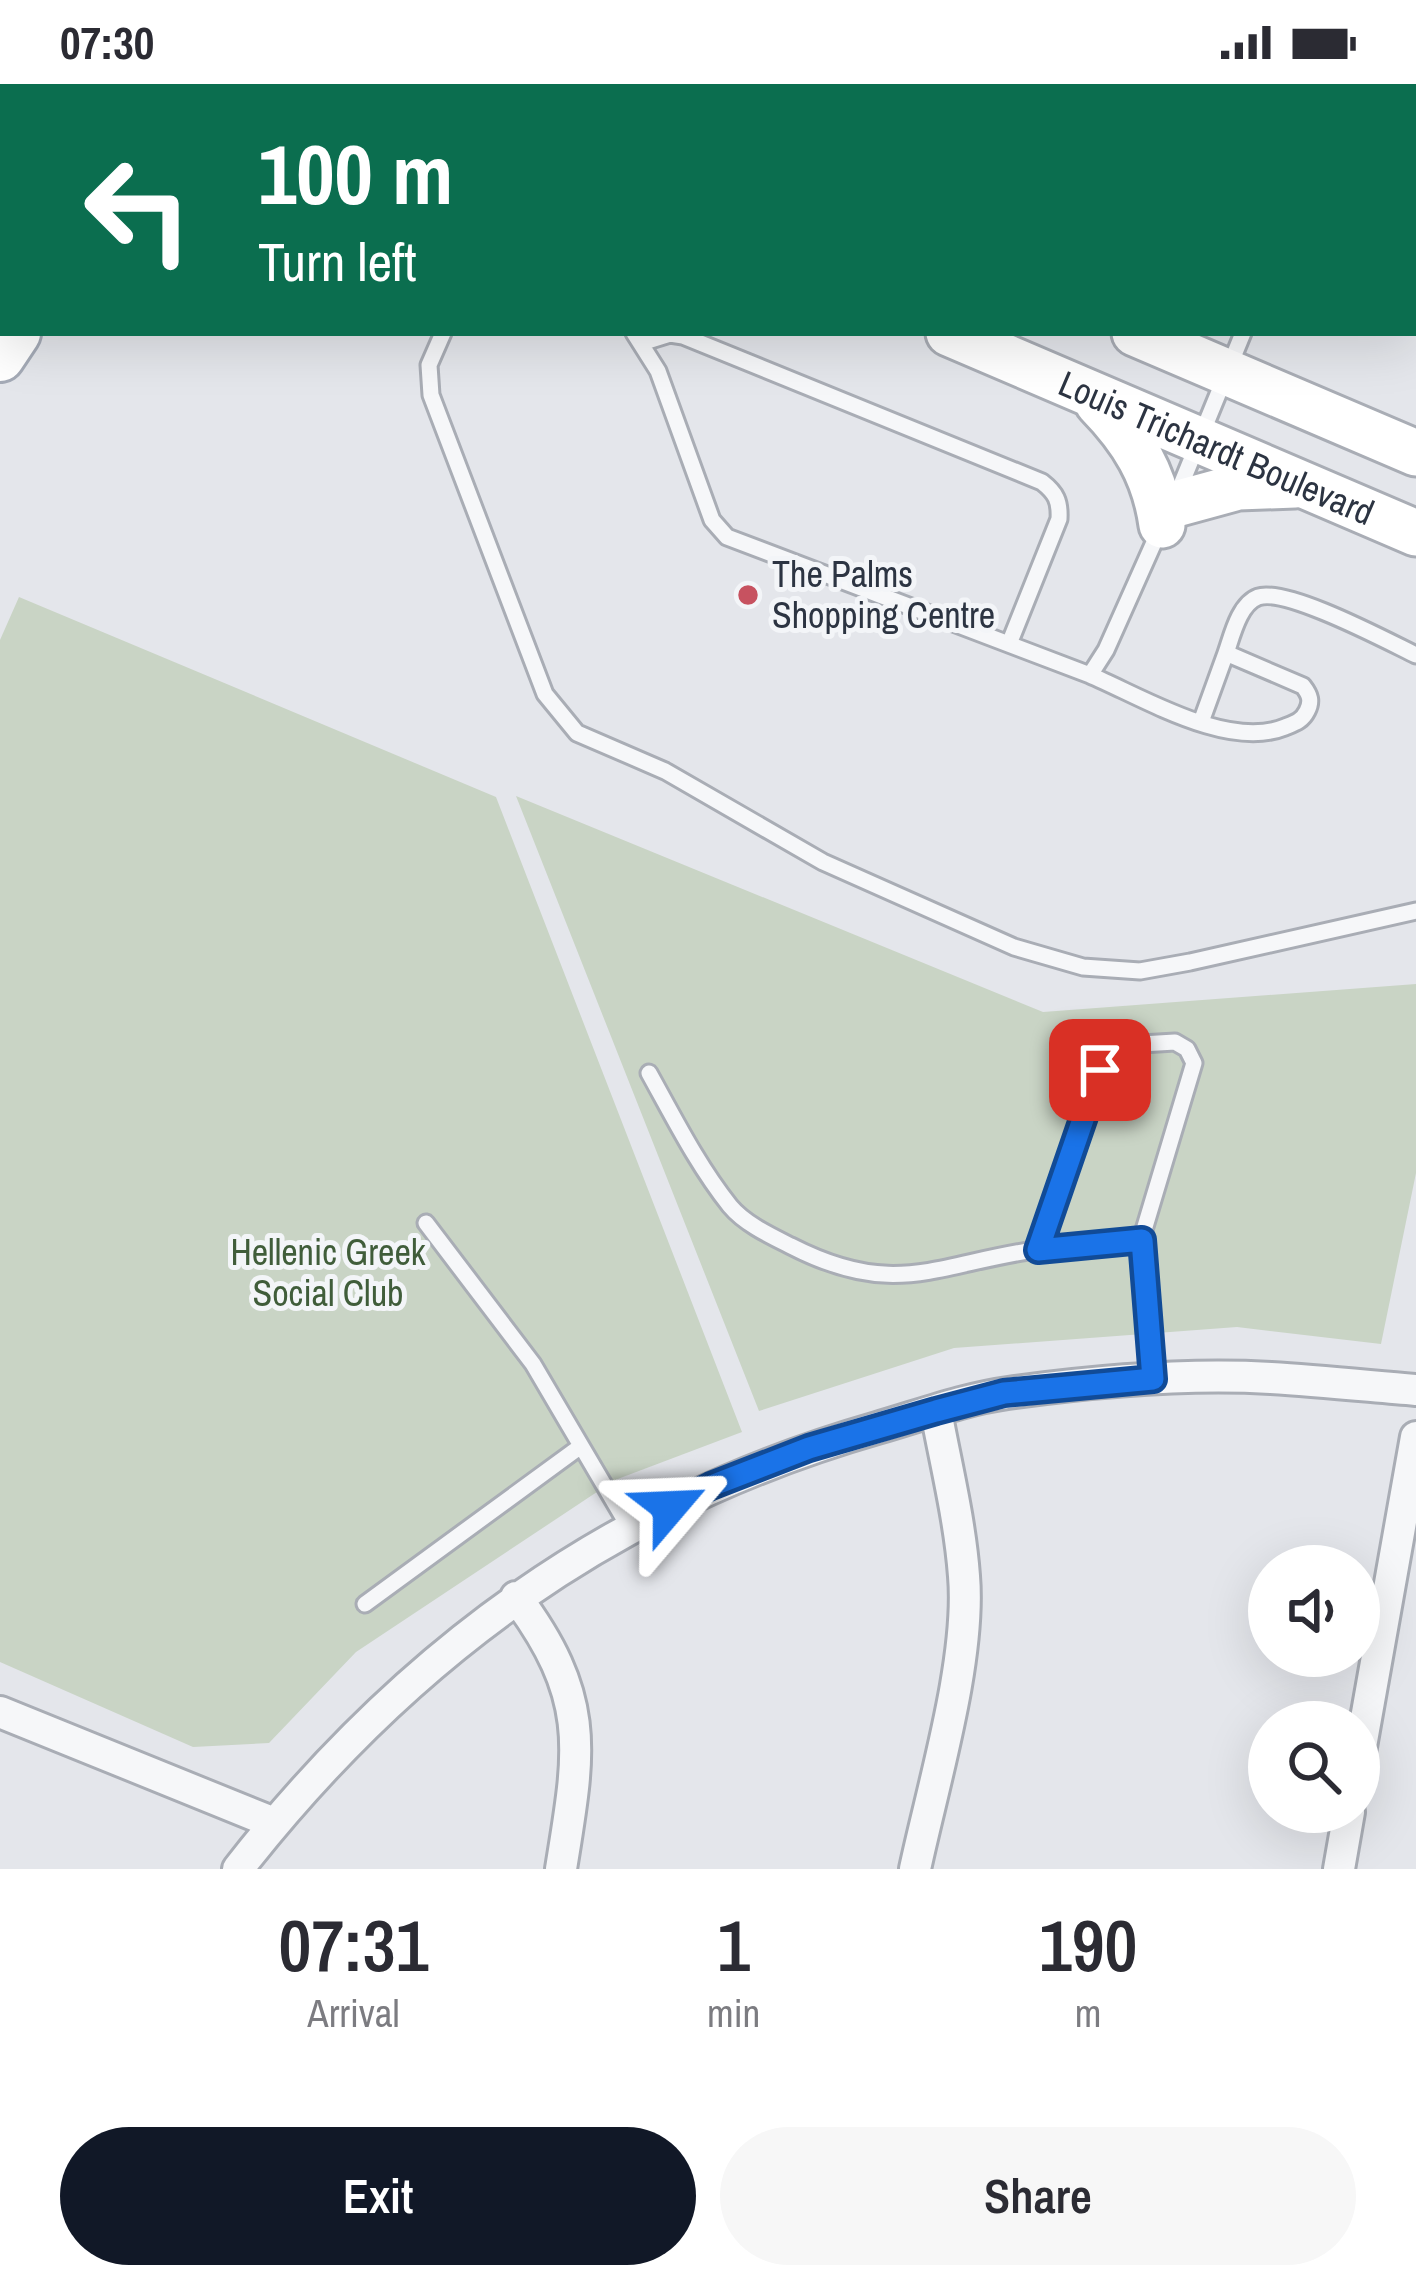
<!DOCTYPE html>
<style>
:root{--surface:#fff;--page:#f7f7f7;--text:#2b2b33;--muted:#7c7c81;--accent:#111827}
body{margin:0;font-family:"Archivo Narrow",sans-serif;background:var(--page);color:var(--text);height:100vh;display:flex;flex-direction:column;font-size:45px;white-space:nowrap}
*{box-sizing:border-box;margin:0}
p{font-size:39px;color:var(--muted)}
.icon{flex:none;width:66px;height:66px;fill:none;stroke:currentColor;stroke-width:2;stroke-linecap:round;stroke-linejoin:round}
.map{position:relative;height:1785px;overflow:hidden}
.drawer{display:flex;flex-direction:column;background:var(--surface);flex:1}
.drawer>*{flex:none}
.banner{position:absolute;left:0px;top:0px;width:1416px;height:252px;box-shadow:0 12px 48px #0002;background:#0b6e4f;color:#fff;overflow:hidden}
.controls{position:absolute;left:1248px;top:1461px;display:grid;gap:24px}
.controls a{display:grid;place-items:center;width:132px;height:132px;border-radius:50%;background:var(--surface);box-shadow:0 12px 48px #0002;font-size:60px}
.pin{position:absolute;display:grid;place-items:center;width:102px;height:102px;color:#fff;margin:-51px;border-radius:24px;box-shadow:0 6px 18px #0006}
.me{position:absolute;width:132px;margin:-66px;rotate:64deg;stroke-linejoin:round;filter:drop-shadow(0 0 9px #0008)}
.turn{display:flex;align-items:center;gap:42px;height:252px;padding:0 60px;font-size:54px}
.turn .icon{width:156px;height:156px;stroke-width:2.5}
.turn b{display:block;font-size:84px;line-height:102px}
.eta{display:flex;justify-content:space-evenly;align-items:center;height:204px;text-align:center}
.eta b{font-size:72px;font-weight:600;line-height:84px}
.action{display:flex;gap:24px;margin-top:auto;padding:24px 60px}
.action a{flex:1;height:138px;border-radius:72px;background:var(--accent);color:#fff;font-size:48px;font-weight:600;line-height:138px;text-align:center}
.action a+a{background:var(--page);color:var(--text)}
.status{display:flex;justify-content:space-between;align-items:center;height:84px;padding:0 60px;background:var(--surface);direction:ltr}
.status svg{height:33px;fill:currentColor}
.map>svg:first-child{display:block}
.green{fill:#c9d4c5}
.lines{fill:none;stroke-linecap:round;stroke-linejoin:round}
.lane-casing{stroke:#a9adb5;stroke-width:21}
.street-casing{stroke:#a9adb5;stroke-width:36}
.secondary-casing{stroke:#a9adb5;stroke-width:51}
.primary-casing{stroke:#a4aab6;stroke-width:54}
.lane{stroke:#f6f7f9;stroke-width:15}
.street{stroke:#f6f7f9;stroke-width:30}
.secondary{stroke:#fff;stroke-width:45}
.primary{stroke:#fff;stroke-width:48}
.route-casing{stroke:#114b97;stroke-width:30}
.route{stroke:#1a73e8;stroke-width:21}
.poi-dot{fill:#c75260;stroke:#f3f5f8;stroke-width:4.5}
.labels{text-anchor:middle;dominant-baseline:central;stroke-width:10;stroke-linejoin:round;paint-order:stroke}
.street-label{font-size:36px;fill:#2c3442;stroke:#f3f5f8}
.poi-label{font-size:36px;fill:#2c3442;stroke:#f3f5f8;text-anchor:start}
.park-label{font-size:36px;fill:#405d3a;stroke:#f3f5f8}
</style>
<div class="status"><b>07:30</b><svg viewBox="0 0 49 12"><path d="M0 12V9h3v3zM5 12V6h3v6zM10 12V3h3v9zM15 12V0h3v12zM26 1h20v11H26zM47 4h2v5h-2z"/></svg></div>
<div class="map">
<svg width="1416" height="1785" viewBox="0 0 1416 1785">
<rect width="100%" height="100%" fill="#e4e6eb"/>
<!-- green -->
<path class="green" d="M19,513L496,713L742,1348L615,1396L356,1568L269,1659L193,1663L0,1578V556Z
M516,712L1043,928L1416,900V1089L1381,1260L1237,1243L954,1264L759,1327Z"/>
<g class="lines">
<defs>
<path id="lane" d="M1356,3L1357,0
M1413,148L1416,149
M443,249L429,281L431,311L545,610L577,649L665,687L823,778L1014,863L1083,883L1140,887L1190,878L1416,827
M634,249L658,287L712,436L727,453L1090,591L1106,566L1160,445
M641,259L670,250L683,252L1042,398C1056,409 1060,417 1059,435L1009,560
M1176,413L1243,249
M1090,591C1144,614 1228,666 1285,643C1295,639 1302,637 1307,627C1312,617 1310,611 1303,602L1226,569C1232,552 1239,520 1258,513C1286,503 1387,557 1416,571
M1201,638L1226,569
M649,989C674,1034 698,1082 730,1122C745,1140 771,1152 791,1162C896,1216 938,1179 1041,1165C1074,1161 1108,1159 1141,1156L1153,1295
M426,1139L533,1280L630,1445
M1038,1166L1100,986L1111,968L1125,961L1175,958L1187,965L1194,979L1141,1156
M365,1520L581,1362"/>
<path id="street" d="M516,1513C592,1615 580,1667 561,1785
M0,1628L274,1739
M1359,1674L1416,1353
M238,1785C407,1569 612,1420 877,1344C919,1332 964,1315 1008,1309C1094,1297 1185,1289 1271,1294C1319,1297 1368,1302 1416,1306
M915,1785C933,1701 971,1576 964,1492C960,1437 946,1381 936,1327
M1339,1785L1349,1728"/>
<g id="secondary">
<path d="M367,0L374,3"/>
<path d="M555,0L562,3"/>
<path id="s1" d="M949,249L1416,449"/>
<path d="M1135,249L1416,369"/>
<path d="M1098,319C1133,355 1155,390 1162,441"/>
<path d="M1172,421L1238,403L1295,401"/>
</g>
<path id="primary" d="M111,3L112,0
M0,4L2,0
M0,273L16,249"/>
</defs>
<!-- lane casing -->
<use href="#lane" class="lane-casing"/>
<!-- street casing -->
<use href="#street" class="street-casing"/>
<!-- secondary casing -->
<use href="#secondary" class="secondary-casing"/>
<!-- primary casing -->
<use href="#primary" class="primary-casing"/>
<!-- lane -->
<use href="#lane" class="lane"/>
<!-- street -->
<use href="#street" class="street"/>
<!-- secondary -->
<use href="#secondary" class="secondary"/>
<!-- primary -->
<use href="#primary" class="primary"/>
</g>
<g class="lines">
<defs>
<path id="route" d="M670,1423L711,1402L809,1364L936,1327L1004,1309L1153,1295L1142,1156L1038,1166L1100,986"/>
</defs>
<!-- route casing -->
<use href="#route" class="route-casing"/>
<!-- route -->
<use href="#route" class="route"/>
</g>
<!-- markers -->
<circle class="poi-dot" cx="748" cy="511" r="12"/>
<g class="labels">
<!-- street labels -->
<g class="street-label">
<text stroke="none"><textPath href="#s1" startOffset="291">Louis Trichardt Boulevard</textPath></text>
</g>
<!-- poi labels -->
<g class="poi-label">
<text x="772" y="490">The Palms<tspan x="772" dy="41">Shopping Centre</tspan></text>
</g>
<!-- park labels -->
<g class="park-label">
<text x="328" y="1168">Hellenic Greek<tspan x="328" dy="41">Social Club</tspan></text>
</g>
</g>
</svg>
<div class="controls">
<a><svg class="icon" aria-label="sound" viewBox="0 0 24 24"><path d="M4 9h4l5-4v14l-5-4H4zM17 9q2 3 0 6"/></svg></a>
<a><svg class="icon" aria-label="search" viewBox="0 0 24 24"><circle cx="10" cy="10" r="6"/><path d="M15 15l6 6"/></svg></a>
</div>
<div class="pin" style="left:1100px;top:986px;background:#d93025"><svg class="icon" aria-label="arrive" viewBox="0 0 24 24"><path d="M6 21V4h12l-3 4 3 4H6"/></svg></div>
<svg class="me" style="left:670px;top:1423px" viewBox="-20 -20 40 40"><path d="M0-17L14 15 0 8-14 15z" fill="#1a73e8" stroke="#fff" stroke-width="4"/></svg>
<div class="banner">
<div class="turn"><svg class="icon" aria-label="left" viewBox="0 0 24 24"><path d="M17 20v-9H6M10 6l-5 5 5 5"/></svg><div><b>100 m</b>Turn left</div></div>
</div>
</div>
<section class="drawer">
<div class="eta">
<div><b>07:31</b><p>Arrival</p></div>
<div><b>1</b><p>min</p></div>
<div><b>190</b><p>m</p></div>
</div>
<div class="action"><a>Exit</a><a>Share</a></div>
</section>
